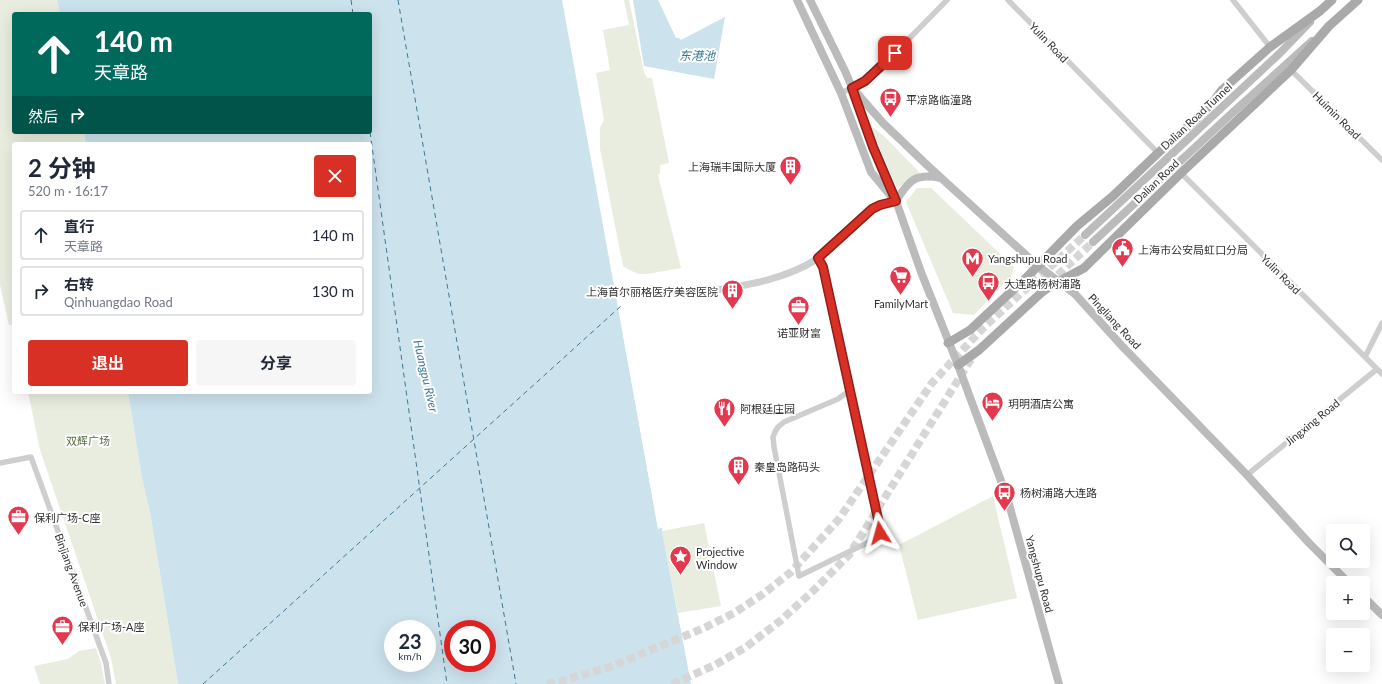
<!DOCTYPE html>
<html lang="zh">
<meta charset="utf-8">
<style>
:root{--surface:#fff;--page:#f6f6f7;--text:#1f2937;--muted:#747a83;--line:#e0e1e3;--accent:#d93025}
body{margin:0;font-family:Lato,"Noto Sans SC",sans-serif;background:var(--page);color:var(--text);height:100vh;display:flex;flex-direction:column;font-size:15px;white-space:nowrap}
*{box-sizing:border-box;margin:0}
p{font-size:13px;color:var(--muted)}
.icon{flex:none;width:22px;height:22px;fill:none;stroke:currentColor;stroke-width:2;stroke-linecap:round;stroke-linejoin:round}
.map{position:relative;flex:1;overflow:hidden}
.details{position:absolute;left:12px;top:142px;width:360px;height:252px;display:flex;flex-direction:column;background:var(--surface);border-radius:4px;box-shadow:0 4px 16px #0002}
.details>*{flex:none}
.hud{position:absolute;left:12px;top:12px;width:360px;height:122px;border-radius:4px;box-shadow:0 4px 16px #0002;background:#00695c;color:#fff;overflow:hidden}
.controls{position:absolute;left:1326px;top:524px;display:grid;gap:8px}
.controls a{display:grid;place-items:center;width:44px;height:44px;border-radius:4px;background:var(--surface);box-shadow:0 4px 16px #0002;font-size:20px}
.speed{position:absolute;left:384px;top:620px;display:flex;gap:8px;font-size:20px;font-weight:700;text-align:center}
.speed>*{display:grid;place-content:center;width:52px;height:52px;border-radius:50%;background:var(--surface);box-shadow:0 4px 16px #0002;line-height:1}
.speed small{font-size:10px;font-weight:400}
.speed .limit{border:6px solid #d22;background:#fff;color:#111}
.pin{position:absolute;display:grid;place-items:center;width:34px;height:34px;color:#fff;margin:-17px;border-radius:8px;box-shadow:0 2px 6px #0006}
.me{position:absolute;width:44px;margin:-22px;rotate:352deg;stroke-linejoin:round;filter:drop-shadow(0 0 3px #0008)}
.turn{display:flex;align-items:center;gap:14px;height:84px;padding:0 16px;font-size:18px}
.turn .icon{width:52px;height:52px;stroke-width:2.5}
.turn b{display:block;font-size:28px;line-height:34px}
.then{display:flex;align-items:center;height:38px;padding:0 16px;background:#0003;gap:8px;font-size:15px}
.round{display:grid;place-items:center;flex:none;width:42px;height:42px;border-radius:4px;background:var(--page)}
.head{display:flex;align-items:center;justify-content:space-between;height:68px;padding:0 16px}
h1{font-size:24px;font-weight:700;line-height:30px}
.button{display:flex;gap:8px;margin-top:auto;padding:8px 16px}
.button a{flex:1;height:46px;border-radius:4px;background:var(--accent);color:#fff;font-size:16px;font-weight:700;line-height:46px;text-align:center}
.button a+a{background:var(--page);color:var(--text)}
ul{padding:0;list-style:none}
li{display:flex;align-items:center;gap:12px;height:50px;margin:0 8px 6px;padding:0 8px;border:2px solid var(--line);border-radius:4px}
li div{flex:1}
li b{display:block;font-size:15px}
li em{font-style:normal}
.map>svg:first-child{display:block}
.green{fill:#e8eddf}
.water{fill:#cce2ec;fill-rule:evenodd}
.pier{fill:#fff}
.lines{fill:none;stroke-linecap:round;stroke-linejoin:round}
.ferry{stroke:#3f7793;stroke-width:1;stroke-dasharray:5 4;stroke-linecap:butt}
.secondary-tunnel{stroke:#d6d6d6;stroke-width:8;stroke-dasharray:8 4;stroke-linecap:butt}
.minor{stroke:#cecece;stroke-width:5.5}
.tertiary{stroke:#cecece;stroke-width:7}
.secondary{stroke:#bbb;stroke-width:8}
.primary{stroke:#a9a9a9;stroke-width:9}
.route-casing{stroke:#8d1f18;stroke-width:10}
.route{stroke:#d93025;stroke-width:7}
.labels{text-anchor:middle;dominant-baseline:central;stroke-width:4;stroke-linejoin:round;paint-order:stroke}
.street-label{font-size:11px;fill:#313131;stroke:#fff}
.poi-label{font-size:11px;fill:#313131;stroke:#fff;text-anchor:start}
.park-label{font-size:11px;fill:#566d3e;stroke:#fff}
.water-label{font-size:12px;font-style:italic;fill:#3f7793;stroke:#fff}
</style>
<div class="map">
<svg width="1382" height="684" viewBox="0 0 1382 684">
<rect width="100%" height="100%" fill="#fff"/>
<!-- green -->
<path class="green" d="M0,0H57L60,14H14V132H84L86,144H14V324L9,325L0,285Z
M624,0H629L644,72L647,78H652L669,163L660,165V174L658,175L681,268L647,274C638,275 631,271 623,266L600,149V128L604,120L596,73L610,70L603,30L629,25Z
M870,125L884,136L920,173L897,188Z
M917,188H931L1014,267L1011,276L974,315L953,313L906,202Z
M28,392H128L142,478L150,512L178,684H116L111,658L40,450Z
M993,496L1017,598L918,620L899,545Z
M704,523L721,606L678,613L662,531Z
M96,648L101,663L105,684H40L34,666L68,659L79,651Z"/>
<!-- water -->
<path class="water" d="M57,0H562L658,528H662V531L691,684H178L150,512L142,478L128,392H370V144H86L84,132H370V14H60ZM393,629H427V663H393ZM453,629H487V663H453Z
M633,0H658L676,38H679L681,40L725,17L714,79L644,66Z"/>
<!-- pier -->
<path class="pier" d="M625,333L660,526H662L664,527L658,529L623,334Z"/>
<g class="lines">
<!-- ferry -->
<path class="ferry" d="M351,0L353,14
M398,0L516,684
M370,132L447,684
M203,684L621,306"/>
<!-- secondary-tunnel -->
<path class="secondary-tunnel" d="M1049,283L1093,242
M547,684L561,681L612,666L704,628L734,613L763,594L791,572L839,519L932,383L983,328L1085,235
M672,684L715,665L746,647L780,621L812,592L849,555L973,356"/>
<!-- minor -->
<path class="minor" d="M1008,0L1158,153
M1233,0L1270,47
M1291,70L1382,160
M841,93L865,81L895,53L947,0
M1181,173L1382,374
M1365,357L1382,323
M850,390L880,528C879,536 875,538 869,542L799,576L774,447L773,437L775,432L778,427L784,422L838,399Z
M0,463L31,457L106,663L109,684
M1247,475L1377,369"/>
<!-- tertiary -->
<path class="tertiary" d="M818,258L823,267L850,390
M685,295C730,287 778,284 817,259C836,247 856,224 872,209L880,205L896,201"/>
<!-- secondary -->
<path class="secondary" d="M797,0L841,93L871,172L890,195
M810,0L845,71L854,92L873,147L896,201L921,272L958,365L1007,497L1059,684
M855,91L883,123L928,166L1038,266L1075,294L1122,346L1247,475L1309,543L1349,583
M896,201C909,180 915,173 941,178
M1085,235L1279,54L1310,22
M1093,242L1230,115L1312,41
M1363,596L1382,615"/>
<!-- primary -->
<path class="primary" d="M948,343L970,330L1027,277L1077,226L1113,196L1158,153L1194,121L1214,101L1222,90L1270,47L1320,11L1332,0
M958,365L979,350L1041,293L1049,287L1084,268L1181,173L1291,70L1329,26L1358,0"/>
</g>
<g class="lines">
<defs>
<path id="route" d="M880,533V528L823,267L818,258L872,209L880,205L896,201L873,147L852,88L865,81L895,53"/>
</defs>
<!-- route casing -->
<use href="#route" class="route-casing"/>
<!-- route -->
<use href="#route" class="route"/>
</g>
<!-- icons -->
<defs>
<symbol id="bus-pin" viewBox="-11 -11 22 30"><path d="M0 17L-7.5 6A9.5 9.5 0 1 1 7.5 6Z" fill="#e3384e" stroke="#fff"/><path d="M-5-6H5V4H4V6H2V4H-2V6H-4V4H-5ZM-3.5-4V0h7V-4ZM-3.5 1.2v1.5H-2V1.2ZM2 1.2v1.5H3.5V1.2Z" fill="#fff"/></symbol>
<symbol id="building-pin" viewBox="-11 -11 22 30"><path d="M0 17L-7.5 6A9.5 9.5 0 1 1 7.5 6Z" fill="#e3384e" stroke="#fff"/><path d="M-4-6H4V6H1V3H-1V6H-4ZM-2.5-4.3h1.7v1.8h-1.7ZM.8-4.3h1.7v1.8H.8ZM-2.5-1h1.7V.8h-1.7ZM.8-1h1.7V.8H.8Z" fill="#fff"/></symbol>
<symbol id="civic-pin" viewBox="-11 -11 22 30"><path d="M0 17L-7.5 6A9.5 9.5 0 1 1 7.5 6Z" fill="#e3384e" stroke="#fff"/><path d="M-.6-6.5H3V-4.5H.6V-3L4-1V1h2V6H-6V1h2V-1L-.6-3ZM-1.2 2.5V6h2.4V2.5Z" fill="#fff"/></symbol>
<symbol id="metro-pin" viewBox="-11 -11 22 30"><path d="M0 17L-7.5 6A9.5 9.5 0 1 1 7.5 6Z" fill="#e3384e" stroke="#fff"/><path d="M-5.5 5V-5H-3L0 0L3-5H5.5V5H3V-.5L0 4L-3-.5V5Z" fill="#fff"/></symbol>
<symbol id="supermarket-pin" viewBox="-11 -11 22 30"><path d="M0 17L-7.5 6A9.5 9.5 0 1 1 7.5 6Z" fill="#e3384e" stroke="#fff"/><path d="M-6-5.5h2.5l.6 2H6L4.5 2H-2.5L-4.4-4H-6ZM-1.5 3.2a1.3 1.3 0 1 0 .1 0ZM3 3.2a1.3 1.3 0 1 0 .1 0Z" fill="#fff"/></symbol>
<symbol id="office-pin" viewBox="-11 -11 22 30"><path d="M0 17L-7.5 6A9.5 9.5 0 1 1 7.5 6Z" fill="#e3384e" stroke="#fff"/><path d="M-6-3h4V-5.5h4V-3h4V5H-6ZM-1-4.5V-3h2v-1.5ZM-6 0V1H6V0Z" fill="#fff"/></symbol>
<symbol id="hotel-pin" viewBox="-11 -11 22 30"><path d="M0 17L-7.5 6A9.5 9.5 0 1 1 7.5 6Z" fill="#e3384e" stroke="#fff"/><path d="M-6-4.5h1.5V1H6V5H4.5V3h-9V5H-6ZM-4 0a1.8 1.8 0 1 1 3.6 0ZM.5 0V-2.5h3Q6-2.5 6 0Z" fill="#fff"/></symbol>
<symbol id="restaurant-pin" viewBox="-11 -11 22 30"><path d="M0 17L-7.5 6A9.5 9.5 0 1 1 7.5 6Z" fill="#e3384e" stroke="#fff"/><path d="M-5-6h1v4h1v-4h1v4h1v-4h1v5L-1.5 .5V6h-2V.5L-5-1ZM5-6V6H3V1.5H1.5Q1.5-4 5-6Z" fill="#fff"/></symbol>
<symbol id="sight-pin" viewBox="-11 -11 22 30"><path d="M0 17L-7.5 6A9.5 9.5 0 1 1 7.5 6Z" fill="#e3384e" stroke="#fff"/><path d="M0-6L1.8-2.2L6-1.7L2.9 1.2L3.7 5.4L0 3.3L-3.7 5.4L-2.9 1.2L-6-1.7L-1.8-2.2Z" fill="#fff"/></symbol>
</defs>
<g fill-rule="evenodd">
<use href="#bus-pin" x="878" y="86" width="25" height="34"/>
<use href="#building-pin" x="778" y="154" width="25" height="34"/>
<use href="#civic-pin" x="1110" y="236" width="25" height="34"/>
<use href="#metro-pin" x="960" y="246" width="25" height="34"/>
<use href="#supermarket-pin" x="888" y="264" width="25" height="34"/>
<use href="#bus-pin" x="976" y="270" width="25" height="34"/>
<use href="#building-pin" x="720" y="278" width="25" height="34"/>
<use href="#office-pin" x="786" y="294" width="25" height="34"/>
<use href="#hotel-pin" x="980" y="390" width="25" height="34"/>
<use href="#restaurant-pin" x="712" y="396" width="25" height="34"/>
<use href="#building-pin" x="726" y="454" width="25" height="34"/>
<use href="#bus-pin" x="992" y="480" width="25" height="34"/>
<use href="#office-pin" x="6" y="504" width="25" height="34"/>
<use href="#sight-pin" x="668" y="544" width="25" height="34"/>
<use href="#office-pin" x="50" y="614" width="25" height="34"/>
</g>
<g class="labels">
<!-- street labels -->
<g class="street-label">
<text transform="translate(1049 42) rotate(46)">Yulin Road</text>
<text transform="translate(1337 115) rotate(45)">Huimin Road</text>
<text transform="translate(1196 116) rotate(-43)">Dalian Road Tunnel</text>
<text transform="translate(1156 181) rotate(-44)">Dalian Road</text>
<text transform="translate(1281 274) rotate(45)">Yulin Road</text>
<text transform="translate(1115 321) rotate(47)">Pingliang Road</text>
<text transform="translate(1312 422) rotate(-39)">Jingxing Road</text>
<text transform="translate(72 570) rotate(70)">Binjiang Avenue</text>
<text transform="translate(1040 574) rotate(75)">Yangshupu Road</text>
</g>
<!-- poi labels -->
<g class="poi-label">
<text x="906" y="99">平凉路临潼路</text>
<text x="776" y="166" text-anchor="end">上海瑞丰国际大厦</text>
<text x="1138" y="249">上海市公安局虹口分局</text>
<text x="988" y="258">Yangshupu Road</text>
<text x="1004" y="283">大连路杨树浦路</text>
<text x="718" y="291" text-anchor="end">上海首尔丽格医疗美容医院</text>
<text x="901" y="303" text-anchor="middle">FamilyMart</text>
<text x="799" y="332" text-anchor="middle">诺亚财富</text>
<text x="1008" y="403">玥明酒店公寓</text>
<text x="740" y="408">阿根廷庄园</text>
<text x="754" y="466">秦皇岛路码头</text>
<text x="1020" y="492">杨树浦路大连路</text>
<text x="34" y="517">保利广场-C座</text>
<text x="696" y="551">Projective<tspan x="696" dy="13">Window</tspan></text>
<text x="78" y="626">保利广场-A座</text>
</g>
<!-- park labels -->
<g class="park-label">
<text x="88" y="440">双辉广场</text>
</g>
<!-- water labels -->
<g class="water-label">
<text x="697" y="55">东港池</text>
<text transform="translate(426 376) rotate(77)">Huangpu River</text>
</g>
</g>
</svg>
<div class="controls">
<a><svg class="icon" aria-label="search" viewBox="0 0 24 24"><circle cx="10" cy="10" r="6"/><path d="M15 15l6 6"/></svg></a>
<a>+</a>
<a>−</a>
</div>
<div class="speed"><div>23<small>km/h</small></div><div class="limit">30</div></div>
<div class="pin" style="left:895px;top:53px;background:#d93025"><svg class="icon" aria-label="arrive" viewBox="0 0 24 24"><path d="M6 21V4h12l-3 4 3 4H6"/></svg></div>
<svg class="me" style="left:880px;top:533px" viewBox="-20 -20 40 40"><path d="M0-17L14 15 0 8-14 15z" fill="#d93025" stroke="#fff" stroke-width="4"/></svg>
<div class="hud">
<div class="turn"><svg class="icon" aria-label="ahead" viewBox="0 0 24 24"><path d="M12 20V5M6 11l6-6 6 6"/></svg><div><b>140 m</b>天章路</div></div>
<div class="then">然后<svg class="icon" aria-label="right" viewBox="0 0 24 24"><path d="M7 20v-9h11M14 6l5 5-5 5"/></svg></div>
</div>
<section class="details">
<div class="head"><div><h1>2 分钟</h1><p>520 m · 16:17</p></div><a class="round" style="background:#d93025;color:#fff"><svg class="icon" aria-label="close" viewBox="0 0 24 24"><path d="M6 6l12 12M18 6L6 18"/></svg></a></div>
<ul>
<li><svg class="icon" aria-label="ahead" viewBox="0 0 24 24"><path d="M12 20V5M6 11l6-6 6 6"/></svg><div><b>直行</b><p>天章路</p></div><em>140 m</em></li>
<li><svg class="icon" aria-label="right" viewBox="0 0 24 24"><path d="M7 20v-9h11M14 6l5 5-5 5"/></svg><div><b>右转</b><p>Qinhuangdao Road</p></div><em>130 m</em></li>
</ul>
<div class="button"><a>退出</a><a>分享</a></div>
</section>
</div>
